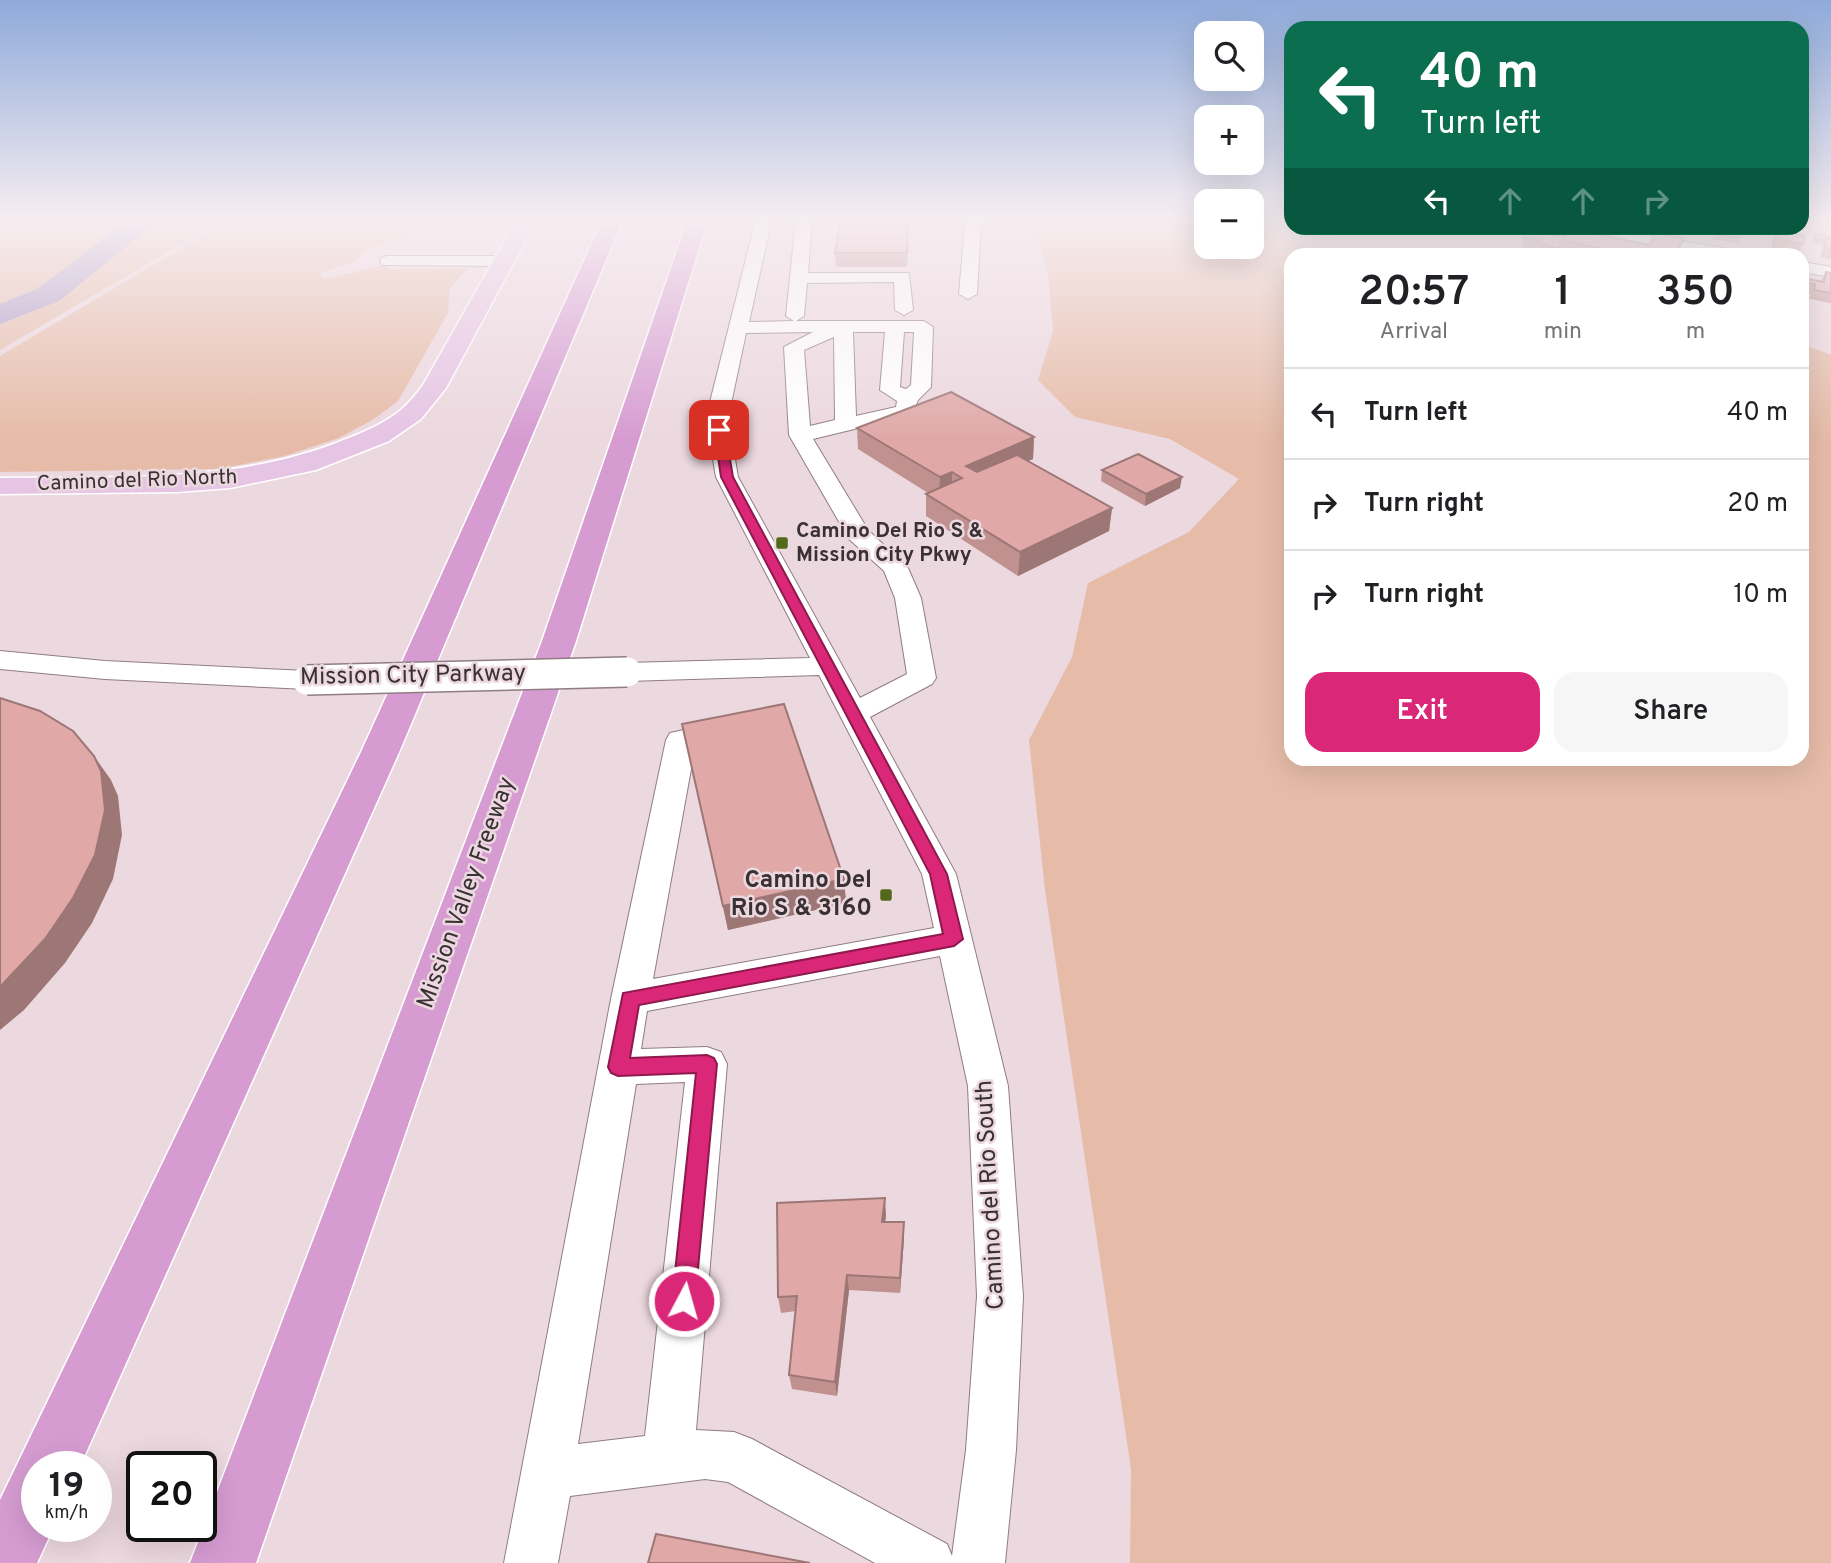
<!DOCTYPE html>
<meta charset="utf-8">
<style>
:root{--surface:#fff;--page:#f6f6f6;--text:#202124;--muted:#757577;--line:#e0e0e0;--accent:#db2777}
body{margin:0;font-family:Overpass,sans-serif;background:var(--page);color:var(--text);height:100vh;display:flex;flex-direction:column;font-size:26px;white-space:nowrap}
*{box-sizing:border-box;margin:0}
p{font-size:23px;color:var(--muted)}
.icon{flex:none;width:38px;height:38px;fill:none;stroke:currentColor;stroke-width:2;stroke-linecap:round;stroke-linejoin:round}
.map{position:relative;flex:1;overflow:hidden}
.side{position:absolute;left:1284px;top:248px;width:525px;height:518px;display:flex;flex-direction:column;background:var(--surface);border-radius:21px;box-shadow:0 7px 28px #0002}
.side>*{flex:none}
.banner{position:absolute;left:1284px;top:21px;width:525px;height:214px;border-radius:21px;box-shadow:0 7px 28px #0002;background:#0b6e4f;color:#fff;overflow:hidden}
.buttons{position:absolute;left:1194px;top:21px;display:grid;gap:14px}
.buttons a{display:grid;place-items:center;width:70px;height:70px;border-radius:14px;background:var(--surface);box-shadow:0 7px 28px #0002;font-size:35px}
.speed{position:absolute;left:21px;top:1451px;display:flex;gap:14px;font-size:35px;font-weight:700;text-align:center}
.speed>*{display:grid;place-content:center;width:91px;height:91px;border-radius:50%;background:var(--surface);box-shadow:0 7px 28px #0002;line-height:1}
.speed small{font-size:18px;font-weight:400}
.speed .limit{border:4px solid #111;border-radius:10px;background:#fff;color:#111}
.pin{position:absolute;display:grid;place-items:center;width:60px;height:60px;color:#fff;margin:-30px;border-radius:14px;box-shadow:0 4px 10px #0006}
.me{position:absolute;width:77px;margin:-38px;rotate:6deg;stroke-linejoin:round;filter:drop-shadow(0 0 5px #0008)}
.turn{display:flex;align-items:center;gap:24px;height:147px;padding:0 21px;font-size:32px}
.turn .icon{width:91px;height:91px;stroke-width:2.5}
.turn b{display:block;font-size:49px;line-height:60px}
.lanes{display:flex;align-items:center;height:66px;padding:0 21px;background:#0003;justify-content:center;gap:35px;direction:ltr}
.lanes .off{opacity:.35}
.eta{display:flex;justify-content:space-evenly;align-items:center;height:119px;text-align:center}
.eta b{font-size:42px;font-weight:600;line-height:49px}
.action{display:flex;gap:14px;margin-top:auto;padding:14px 21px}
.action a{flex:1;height:80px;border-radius:21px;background:var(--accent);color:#fff;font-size:28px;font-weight:600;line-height:80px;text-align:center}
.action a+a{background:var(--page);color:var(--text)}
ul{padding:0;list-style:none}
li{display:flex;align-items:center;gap:21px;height:91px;padding:0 21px;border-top:2px solid var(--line)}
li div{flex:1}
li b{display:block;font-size:26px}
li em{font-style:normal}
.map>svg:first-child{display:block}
.green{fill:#e6bca8}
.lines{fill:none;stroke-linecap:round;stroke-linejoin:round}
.river{fill:#ab9ac5;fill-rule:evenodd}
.minor-casing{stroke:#8f7d83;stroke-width:2}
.major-casing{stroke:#fff;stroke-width:3}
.highway-casing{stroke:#fff;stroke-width:3}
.minor{fill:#fff;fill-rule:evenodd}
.major{fill:#e6c4e4;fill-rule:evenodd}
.highway{fill:#d69cd2;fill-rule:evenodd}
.minor-bridge-casing{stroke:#8f7d83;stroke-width:32;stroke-linecap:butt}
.minor-bridge{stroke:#fff;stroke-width:29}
.wall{fill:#c19190}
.shaded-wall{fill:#9d7676}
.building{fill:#e0a9a8;stroke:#9d7676;stroke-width:2}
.route{fill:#db2777;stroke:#8e194d;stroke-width:2}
.poi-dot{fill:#526919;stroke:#ecd8df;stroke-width:2.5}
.labels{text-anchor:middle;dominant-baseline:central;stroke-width:5;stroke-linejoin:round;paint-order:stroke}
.far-street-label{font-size:21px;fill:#393134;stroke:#ecd8df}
.far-poi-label{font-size:21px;font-weight:bold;fill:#393134;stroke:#ecd8df;text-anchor:start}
.street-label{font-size:24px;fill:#393134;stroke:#ecd8df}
.poi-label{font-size:24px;font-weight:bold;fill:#393134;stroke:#ecd8df;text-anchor:end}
</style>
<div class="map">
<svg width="1831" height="1563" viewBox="0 0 1831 1563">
<rect width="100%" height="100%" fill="#ecd8df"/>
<!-- green -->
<path class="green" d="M0,219H224L0,350Z
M231,219H506L421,229L366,250L354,262L320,273L323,278H331L389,263L386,269L468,268L450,288L448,313L398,401L374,419L339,438L285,456L218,469L0,472V356Z
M1034,219H1206V247H1251V219H1266L1295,244L1360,255L1292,256V760H1802L1803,344L1831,355V1563H1130L1131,1469L1045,890L1029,740L1072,657L1088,583L1189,532L1239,479L1170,439L1075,417L1038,380L1053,331L1048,275Z"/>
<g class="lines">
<!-- river -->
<path class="river" d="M130,219H160L59,301L0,324V304L37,289Z"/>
<defs>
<path id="minor" d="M756,219H772L749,322L794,321L786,316L796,219H812L808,273H909L913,310L904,315L895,310L894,282L807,283L804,316L796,321H924L933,327L931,387L918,400L912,415L813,439L868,530L908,568L921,598L936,678L932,684L870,717L956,874L1008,1086L1023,1296L1016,1450L1005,1563H875L728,1482L705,1479L570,1496L558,1563H504L611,999L666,740L670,733L725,721L736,724L740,731L736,738L695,747L653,979L934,928L922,874L819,675L627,681L617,678L613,672L617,666L627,663L810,658L716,477L706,418ZM813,332L784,347L789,435L849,539L884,571L895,598L907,674L860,698L738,477L728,418L746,333ZM853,332H885L880,390L897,401L896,407L856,416ZM904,332H914L911,385L906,389L900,387ZM834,337L835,420L810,426L804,350ZM940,956L968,1086L977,1296L966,1450L952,1556L947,1544L752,1439L734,1432L696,1430L727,1064L721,1052L707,1047L641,1049L647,1011ZM685,1082L645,1436L578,1444L636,1084Z
M970,219H987L981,226L977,294L968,299L959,294L965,225Z
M1572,228H1604L1740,251L1748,256H1709L1580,233Z
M388,256H505L513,261L505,266L382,265L380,261L382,257Z
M1802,262L1831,267V277L1802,272Z
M0,651L105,661L307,671L317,674L321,680L317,686L307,689L105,679L0,669Z"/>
<path id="major" d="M517,219H537L446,388L421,419L389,441L316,470L230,488L177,492L0,494V478C113,476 229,484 336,443C359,434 383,425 402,409C410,402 417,393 423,385Z"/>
<path id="highway" d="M603,219H623L400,750L80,1466H37V1526H54L37,1563H0V1500L362,750Z
M688,219H708L576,641L256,1563H190L542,641Z"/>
</defs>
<!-- minor casing -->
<use href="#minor" class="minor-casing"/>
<!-- major casing -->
<use href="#major" class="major-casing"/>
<!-- highway casing -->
<use href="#highway" class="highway-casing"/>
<!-- minor -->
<use href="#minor" class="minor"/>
<!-- major -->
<use href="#major" class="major"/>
<!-- highway -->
<use href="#highway" class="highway"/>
<defs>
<path id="minor-bridge" d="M307,680L627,672"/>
</defs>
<!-- minor-bridge casing -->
<use href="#minor-bridge" class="minor-bridge-casing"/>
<!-- minor-bridge -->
<use href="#minor-bridge" class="minor-bridge"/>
</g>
<!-- wall -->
<path class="wall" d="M909,219L907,267H836L835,253Z
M1312,228H1359L1352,235L1325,231L1321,235L1311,232Z
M1649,228H1690L1686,235Z
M1718,228L1739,238L1737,243L1713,239Z
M1778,229L1803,244L1799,253L1771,249L1773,238Z
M1815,234L1831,238V259L1820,257L1823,245L1812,243Z
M1524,237L1649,245L1684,238L1676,256H1557L1558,254L1557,256H1545L1534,252L1535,249L1521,247Z
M1826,272L1831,273V303L1809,299L1810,294L1802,293L1803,289L1808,279L1821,281Z
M857,428L1034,437L1033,459L1028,461L1112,508L1109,531L1018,576L926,516V494L928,493L858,449Z
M1102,470L1180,488L1145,506L1101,481Z
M682,724L844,879L846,903L728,930Z
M886,1215L885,1222H904V1238L900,1293L849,1290L837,1396L792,1389L789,1375L796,1311L781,1313L778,1297Z"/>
<!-- shaded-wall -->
<path class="shaded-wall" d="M1323,228H1326L1325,231L1321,235Z
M1354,228H1359L1352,235Z
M1034,437L1033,459L966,488V466Z
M952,472V494L939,500L940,477Z
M1182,477L1180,488L1145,506L1146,494Z
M1112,508L1109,531L1018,576L1020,552Z
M94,756L111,780L118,796L122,835L113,879L92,923L65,963L24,1010L0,1030V987Z
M844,879L846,903L728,930L723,906Z
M885,1198L886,1215L883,1238L882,1222Z
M904,1222V1238L900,1293V1278Z
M847,1275L849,1290L837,1396L835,1382Z"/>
<!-- building -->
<path class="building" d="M841,219H908L907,253H835Z
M1718,228H1742L1739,238L1716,234Z
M1571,229L1649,245L1656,233L1684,238L1675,256H1638L1563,241Z
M1778,229L1804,236L1803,244L1776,239Z
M1528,232L1566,236L1558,249L1538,243L1540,240L1524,237Z
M1815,234L1830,237H1827L1826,241L1814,239Z
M1827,237L1831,238V249L1825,248Z
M1802,268H1806L1803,283H1802Z
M1826,272L1831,273V293L1814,290L1815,284L1807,283L1808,279L1824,282Z
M951,392L1034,437L966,466L977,472L1017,455L1112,508L1020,552L926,494L962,478L952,472L940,477L857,428Z
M1138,454L1182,477L1146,494L1102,470Z
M0,698L40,711L73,731L94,756L101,771L105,810L95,855L73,898L45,939L0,987Z
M784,704L844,879L723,906L682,724Z
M885,1198L882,1222H904L900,1278L847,1275L835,1382L789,1375L797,1296L778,1297L777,1203Z
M656,1534L810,1563H648Z"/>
<!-- sky -->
<linearGradient id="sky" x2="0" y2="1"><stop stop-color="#8faada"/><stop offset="0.5" stop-color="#f6edf1"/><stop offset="1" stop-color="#f6edf1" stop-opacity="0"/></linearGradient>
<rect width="1831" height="438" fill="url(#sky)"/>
<!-- route -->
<path class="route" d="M719,427L725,430L733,477L947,874L963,939L954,946L639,1005L630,1058L707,1055L714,1058L717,1064L695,1301L692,1309L684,1312L675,1309L672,1301L696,1073L618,1076L611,1073L608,1067L623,993L943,934L930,874L721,477L714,430Z"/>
<!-- markers -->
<g class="poi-dot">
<rect x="775" y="536" width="14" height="14" rx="3.5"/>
<rect x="879" y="888" width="14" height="14" rx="3.5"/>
</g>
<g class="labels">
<!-- far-street labels -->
<g class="far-street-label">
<text transform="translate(137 481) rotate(-2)">Camino del Rio North</text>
</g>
<!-- far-poi labels -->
<g class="far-poi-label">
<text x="796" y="531">Camino Del Rio S &amp;<tspan x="796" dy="24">Mission City Pkwy</tspan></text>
</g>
<!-- street labels -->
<g class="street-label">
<text transform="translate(413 676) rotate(-1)">Mission City Parkway</text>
<text transform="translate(467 893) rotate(-70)">Mission Valley Freeway</text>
<text transform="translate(991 1195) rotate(-93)">Camino del Rio South</text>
</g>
<!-- poi labels -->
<g class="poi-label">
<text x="872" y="881">Camino Del<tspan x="872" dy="28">Rio S &amp; 3160</tspan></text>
</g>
</g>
</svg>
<div class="buttons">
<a><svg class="icon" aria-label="search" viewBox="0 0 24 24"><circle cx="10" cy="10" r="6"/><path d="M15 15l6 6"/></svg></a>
<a>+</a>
<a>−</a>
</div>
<div class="speed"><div>19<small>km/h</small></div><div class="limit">20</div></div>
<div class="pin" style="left:719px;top:430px;background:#d93025"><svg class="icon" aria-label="arrive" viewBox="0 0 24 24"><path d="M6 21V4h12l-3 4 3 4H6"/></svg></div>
<svg class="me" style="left:684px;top:1301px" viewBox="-20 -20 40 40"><circle r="17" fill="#db2777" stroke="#fff" stroke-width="3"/><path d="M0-11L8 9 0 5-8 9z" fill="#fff"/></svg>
<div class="banner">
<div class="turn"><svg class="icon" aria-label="left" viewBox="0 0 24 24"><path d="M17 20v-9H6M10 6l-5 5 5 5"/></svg><div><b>40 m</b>Turn left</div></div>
<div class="lanes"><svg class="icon" aria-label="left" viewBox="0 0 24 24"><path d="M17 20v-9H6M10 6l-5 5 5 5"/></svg><svg class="icon off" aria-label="ahead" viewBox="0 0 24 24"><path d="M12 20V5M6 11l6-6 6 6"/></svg><svg class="icon off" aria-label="ahead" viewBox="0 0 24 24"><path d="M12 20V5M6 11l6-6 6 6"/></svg><svg class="icon off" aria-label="right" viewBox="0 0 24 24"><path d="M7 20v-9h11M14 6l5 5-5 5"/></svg></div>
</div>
<section class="side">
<div class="eta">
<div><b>20:57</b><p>Arrival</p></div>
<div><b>1</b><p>min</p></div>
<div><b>350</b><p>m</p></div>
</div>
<ul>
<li><svg class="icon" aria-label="left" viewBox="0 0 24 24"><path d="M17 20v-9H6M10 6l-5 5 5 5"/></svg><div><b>Turn left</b></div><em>40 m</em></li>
<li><svg class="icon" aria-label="right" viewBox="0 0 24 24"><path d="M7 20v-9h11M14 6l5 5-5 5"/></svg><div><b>Turn right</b></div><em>20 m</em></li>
<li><svg class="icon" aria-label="right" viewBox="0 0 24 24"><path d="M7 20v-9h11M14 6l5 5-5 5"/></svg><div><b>Turn right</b></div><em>10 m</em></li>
</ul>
<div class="action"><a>Exit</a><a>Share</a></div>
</section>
</div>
